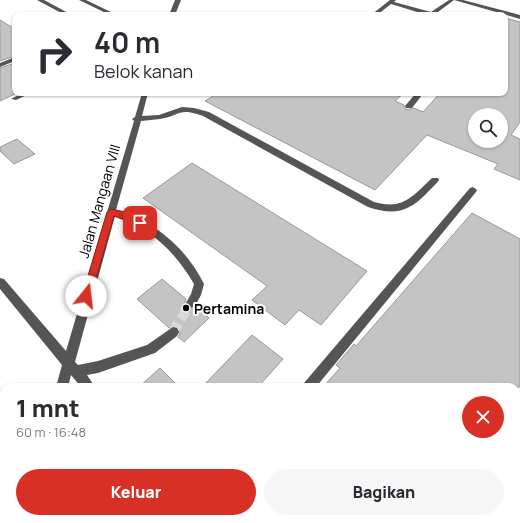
<!DOCTYPE html>
<html lang="id">
<meta charset="utf-8">
<style>
:root{--surface:#fff;--page:#f7f7f7;--text:#2b2b33;--muted:#7c7c81;--accent:#d93025}
body{margin:0;font-family:Manrope,sans-serif;background:var(--page);color:var(--text);height:100vh;display:flex;flex-direction:column;font-size:15px;white-space:nowrap}
*{box-sizing:border-box;margin:0}
p{font-size:13px;color:var(--muted)}
.icon{flex:none;width:22px;height:22px;fill:none;stroke:currentColor;stroke-width:2;stroke-linecap:round;stroke-linejoin:round}
.map{position:relative;flex:1;overflow:hidden}
.drawer{position:absolute;left:0px;top:383px;width:520px;height:140px;display:flex;flex-direction:column;background:var(--surface);border-radius:12px 12px 0 0;box-shadow:0 1px 3px #0004}
.drawer>*{flex:none}
.banner{position:absolute;left:12px;top:12px;width:496px;height:84px;border-radius:8px;box-shadow:0 1px 3px #0004;background:#fff;color:var(--text);overflow:hidden}
.tools{position:absolute;left:468px;top:108px;display:grid;gap:8px}
.tools a{display:grid;place-items:center;width:40px;height:40px;border-radius:50%;background:var(--surface);box-shadow:0 1px 3px #0004;font-size:20px}
.pin{position:absolute;display:grid;place-items:center;width:34px;height:34px;color:#fff;margin:-17px;border-radius:8px;box-shadow:0 2px 6px #0006}
.me{position:absolute;width:44px;margin:-22px;rotate:16deg;stroke-linejoin:round;filter:drop-shadow(0 0 3px #0008)}
.turn{display:flex;align-items:center;gap:14px;height:84px;padding:0 16px;font-size:18px}
.turn .icon{width:52px;height:52px;stroke-width:2.5}
.turn b{display:block;font-size:28px;line-height:34px}
.round{display:grid;place-items:center;flex:none;width:42px;height:42px;border-radius:21px;background:var(--page)}
.summary{display:flex;align-items:center;justify-content:space-between;height:68px;padding:0 16px}
h1{font-size:24px;font-weight:800;line-height:30px}
.primary-button{display:flex;gap:8px;margin-top:auto;padding:8px 16px}
.primary-button a{flex:1;height:46px;border-radius:24px;background:var(--accent);color:#fff;font-size:16px;font-weight:800;line-height:46px;text-align:center}
.primary-button a+a{background:var(--page);color:var(--text)}
.map>svg:first-child{display:block}
.building{fill:#c4c4c4;stroke:#999;fill-rule:evenodd}
.lines{fill:none;stroke-linecap:round;stroke-linejoin:round}
.minor-tunnel{stroke:#d9d9d9;stroke-width:10;stroke-dasharray:10 5;stroke-linecap:butt}
.minor{fill:#555;fill-rule:evenodd}
.route{fill:#d93025;stroke:#8d1f18}
.poi-dot{fill:#000;stroke:#fff;stroke-width:1.5}
.labels{text-anchor:middle;dominant-baseline:central;stroke-width:4;stroke-linejoin:round;paint-order:stroke}
.street-label{font-size:14px;fill:#000;stroke:#fff}
.poi-label{font-size:14px;font-weight:bold;fill:#000;stroke:#fff;text-anchor:start}
</style>
<div class="map">
<svg width="520" height="523" viewBox="0 0 520 523">
<rect width="100%" height="100%" fill="#fff"/>
<!-- building -->
<path class="building" d="M505,18L520,22V122L511,135L520,139V180L494,169L498,164L427,135L375,190L205,101L218,93H404L395,101L404,105L406,110L414,108L423,112L440,93H505ZM475,115H501V141H475Z
M0,20L15,29V56L0,61Z
M15,63V94L0,101V68Z
M17,139L35,154L14,164L0,151V147Z
M192,163L367,271L321,325L299,310L285,325L252,300L267,286L143,198Z
M472,213L520,239V387H323L340,368L336,365L354,344L356,346Z
M162,279L186,299L185,303L186,307L192,309L196,307L209,318L184,342L178,337L180,333L178,327L173,326L169,328L137,299Z
M252,335L283,359L258,387H202Z
M160,368L179,387H139Z"/>
<g class="lines">
<!-- minor-tunnel -->
<path class="minor-tunnel" d="M173,332L191,303"/>
<!-- minor -->
<path class="minor" d="M37,0H44L72,15H65Z
M79,0H86L117,15H110Z
M175,0H181L175,15H169Z
M390,0H396L394,2L431,12L449,0H463L520,15V19L454,0L434,15H427L391,4L377,15H371Z
M15,57V61L0,67V63Z
M22,93H31L16,100L11,99Z
M142,93H148L142,116L159,115L182,107L194,108L209,112L374,202C403,210 412,197 432,178H438L439,180C436,185 430,189 426,194C407,213 393,215 368,207L203,116C179,107 181,115 160,119C154,120 147,120 141,121L116,210C155,221 186,248 204,284L201,295L195,306L191,308L187,306L186,303L191,294L194,284C176,253 150,227 115,216L75,362L78,365L98,361L147,345L173,327L177,328L179,332L177,336L155,353L98,373L87,375L95,387H81L71,375L68,387H56L62,365L0,289V278L4,279L66,351L134,121L132,119L135,117Z
M416,93H422V95L412,108H406L405,106Z
M473,187L477,190L476,192L316,387H302L304,383L470,188Z
M14,519H28L27,523H13Z
M131,519H145L144,523H130Z
M187,519H203L204,523H188Z
M351,519H366L365,523H350Z"/>
</g>
<!-- route -->
<path class="route" d="M111,209L125,212L144,223L140,226L114,216L91,296L86,300L82,296L107,212Z"/>
<!-- markers -->
<circle class="poi-dot" cx="186" cy="308" r="4"/>
<g class="labels">
<!-- street labels -->
<g class="street-label">
<text transform="translate(99 201) rotate(-74)">Jalan Mangaan VIII</text>
</g>
<!-- poi labels -->
<g class="poi-label">
<text x="194" y="308">Pertamina</text>
</g>
</g>
</svg>
<div class="tools">
<a><svg class="icon" aria-label="search" viewBox="0 0 24 24"><circle cx="10" cy="10" r="6"/><path d="M15 15l6 6"/></svg></a>
</div>
<div class="pin" style="left:140px;top:223px;background:#d93025"><svg class="icon" aria-label="arrive" viewBox="0 0 24 24"><path d="M6 21V4h12l-3 4 3 4H6"/></svg></div>
<svg class="me" style="left:86px;top:296px" viewBox="-20 -20 40 40"><circle r="19" fill="#fff"/><path d="M0-13L10 11 0 6-10 11z" fill="#d93025"/></svg>
<div class="banner">
<div class="turn"><svg class="icon" aria-label="right" viewBox="0 0 24 24"><path d="M7 20v-9h11M14 6l5 5-5 5"/></svg><div><b>40 m</b>Belok kanan</div></div>
</div>
<section class="drawer">
<div class="summary"><div><h1>1 mnt</h1><p>60 m · 16:48</p></div><a class="round" style="background:#d93025;color:#fff"><svg class="icon" aria-label="close" viewBox="0 0 24 24"><path d="M6 6l12 12M18 6L6 18"/></svg></a></div>
<div class="primary-button"><a>Keluar</a><a>Bagikan</a></div>
</section>
</div>
